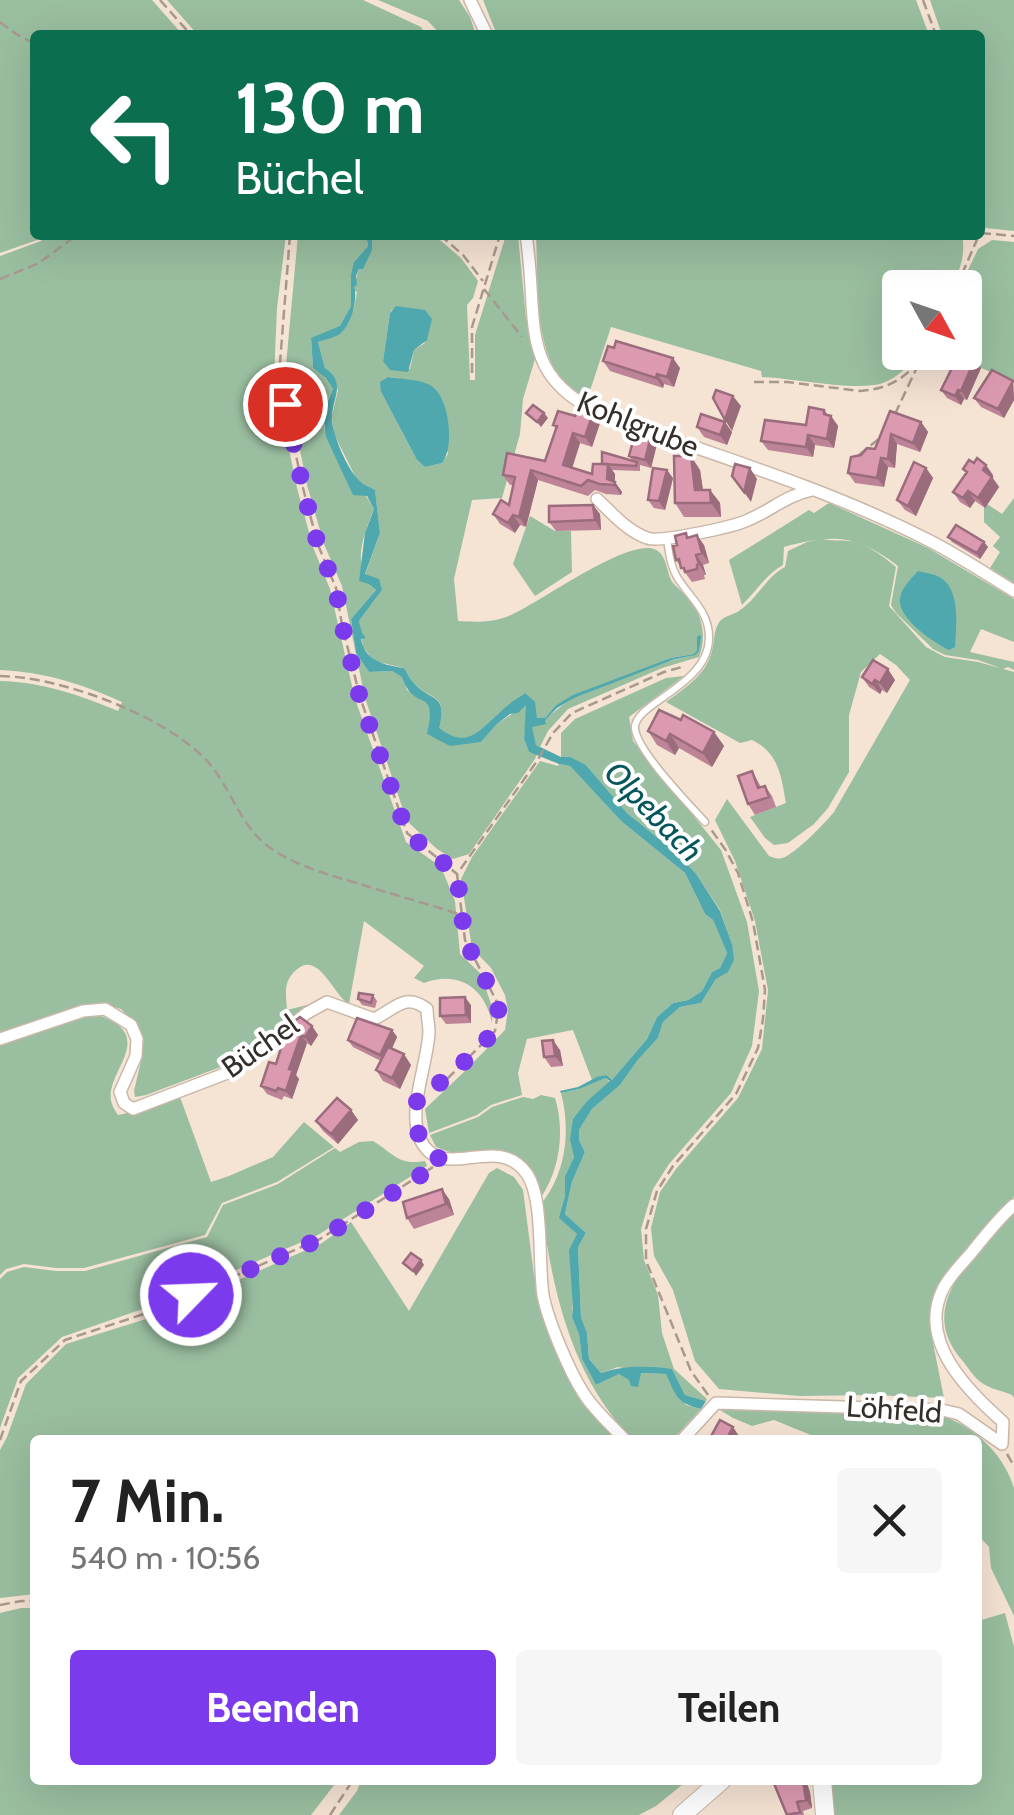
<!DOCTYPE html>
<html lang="de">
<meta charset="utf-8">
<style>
:root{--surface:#fff;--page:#f6f6f6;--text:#222;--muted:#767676;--accent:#7c3aed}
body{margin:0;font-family:Cabin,sans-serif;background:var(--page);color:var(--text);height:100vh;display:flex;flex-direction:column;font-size:38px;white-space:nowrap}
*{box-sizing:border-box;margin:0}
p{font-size:32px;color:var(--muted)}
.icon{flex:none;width:55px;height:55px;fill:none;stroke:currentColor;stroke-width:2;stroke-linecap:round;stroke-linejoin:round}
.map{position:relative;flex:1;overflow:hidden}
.sheet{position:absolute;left:30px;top:1435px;width:952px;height:350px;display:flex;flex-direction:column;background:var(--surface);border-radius:10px;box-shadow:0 10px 40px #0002}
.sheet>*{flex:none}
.guide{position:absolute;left:30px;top:30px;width:955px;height:210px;border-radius:10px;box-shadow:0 10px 40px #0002;background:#0b6e4f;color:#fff;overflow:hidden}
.needle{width:65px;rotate:130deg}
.fabs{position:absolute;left:882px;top:270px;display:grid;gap:20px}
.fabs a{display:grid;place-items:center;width:100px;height:100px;border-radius:10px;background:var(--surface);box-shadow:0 10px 40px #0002;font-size:50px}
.pin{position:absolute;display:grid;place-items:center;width:85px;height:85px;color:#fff;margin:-42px;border:5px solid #fff;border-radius:50%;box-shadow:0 2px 10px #0007}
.me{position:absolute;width:110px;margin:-55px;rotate:66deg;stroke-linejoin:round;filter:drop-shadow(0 0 8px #0008)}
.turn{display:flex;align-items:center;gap:35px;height:210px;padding:0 40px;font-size:45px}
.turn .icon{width:130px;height:130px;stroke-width:2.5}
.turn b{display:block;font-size:70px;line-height:85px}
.round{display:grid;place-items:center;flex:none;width:105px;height:105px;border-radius:10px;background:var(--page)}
.overview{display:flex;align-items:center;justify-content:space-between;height:170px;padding:0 40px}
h1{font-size:60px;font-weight:700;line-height:75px}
.primary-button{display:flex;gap:20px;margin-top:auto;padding:20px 40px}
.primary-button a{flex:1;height:115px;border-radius:10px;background:var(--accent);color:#fff;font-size:40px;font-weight:700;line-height:115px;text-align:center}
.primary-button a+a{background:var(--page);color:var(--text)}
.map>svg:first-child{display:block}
.green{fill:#9abea0;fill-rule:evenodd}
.water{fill:#4fa8ad}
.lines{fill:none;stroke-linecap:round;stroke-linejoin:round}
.lane-casing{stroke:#c9b7a8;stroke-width:9}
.street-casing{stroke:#c9b7a8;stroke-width:14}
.secondary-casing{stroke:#c9b7a8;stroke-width:20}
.path{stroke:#a7998e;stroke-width:2.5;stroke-dasharray:10 5;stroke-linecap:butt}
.lane{stroke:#fff;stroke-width:6}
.street{stroke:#fff;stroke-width:11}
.secondary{stroke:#fff;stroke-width:18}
.wall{fill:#bd8498}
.shaded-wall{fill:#9a6c7c}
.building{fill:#dc9ab1;stroke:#9a6c7c;stroke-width:2.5}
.route{stroke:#7c3aed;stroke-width:18;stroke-dasharray:0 32.4}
.labels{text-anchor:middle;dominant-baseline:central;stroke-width:8;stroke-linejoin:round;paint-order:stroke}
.street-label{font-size:30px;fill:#362f29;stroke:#fff}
.water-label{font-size:32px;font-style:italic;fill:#05575b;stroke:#fff}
</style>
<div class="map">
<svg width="1014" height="1815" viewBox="0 0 1014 1815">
<rect width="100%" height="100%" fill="#f5e3d3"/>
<!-- green -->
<path class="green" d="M0,0H152L183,35H35V235H43L40,239L0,253Z
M167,0H363L421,27L426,35H198Z
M378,0H459L470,17L476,35H441L428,21Z
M483,0H916L929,35H497Z
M930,0H1014V231L985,228L980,223V35H942Z
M45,235H286L277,308L274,377L297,488L313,547L330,589L355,699L406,842L441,867L455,901L460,954L481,974L493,1010L492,1023C485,988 459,970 424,983L414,978L424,966L364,921L349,1004C333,995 318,948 295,971C283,982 286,995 287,1010L311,1004L295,1015L242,1059L146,1095L135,1097L134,1091L141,1061L143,1043L134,1023L121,1009L100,1003L0,1033V681C42,682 80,695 118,711L122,702C82,684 45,672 0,670V256L41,241Z
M298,235H366L368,246L354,262L351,306L340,327L311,339L313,368L326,378L333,389C330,396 325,404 324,412C317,443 360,482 374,509C363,536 350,569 376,590L351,619L356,653L369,672L392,671L403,677L407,690L431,706L432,714L428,735L481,742L497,724L527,704L524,739L529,752L537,754L535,759L469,854L453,859L437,849L407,821L365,698L342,586L324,544L307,485L285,376Z
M372,235H434L461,258L478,281L473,298L467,305L470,380H475V335L506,235H518L526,318L535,359L523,399L520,434L502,498L472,500L454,579L458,621C477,622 492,623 511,615C538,604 630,536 656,550C668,556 666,574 673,583C676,587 681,590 684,594C701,611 708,634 699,657L662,668L568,709L548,731L540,747L536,745L531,727C549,719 560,704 578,696C607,684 639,670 669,661C681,658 689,658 699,651L700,637H697V650L694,654L671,658L555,706L545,718H537L525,693C516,699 507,706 499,713C478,733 467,749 438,728C449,692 431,702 413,682C409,678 407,672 404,668L374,661L363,647L359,621L382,590L365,575L380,533L375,491L357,480L334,434L332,416L338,390L325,368L318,342L341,333L354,308L357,292L354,291V286L359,269L363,268L371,250ZM392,309L425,343L414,350L410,369L383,361L390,313ZM388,377L426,383L448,454L442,463L425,467L417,460L381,392Z
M536,235H962C966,254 960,270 952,287L900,288V352L920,353C909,365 899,377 883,383C856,392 793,378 762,377L761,371L611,327L586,403C530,367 539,294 536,235Z
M992,240L1014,242V382L946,353L965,352V288L960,287L978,249Z
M1014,498V583L990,568L1000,552L993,546L1000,537L984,522V508L987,504L1002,514Z
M829,503L928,548L1014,599V642L981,629L970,652L1014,662V670L1008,667L1003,669L978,660L945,655L933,649L896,613L891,605L898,566C856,534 833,534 784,547L783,565C766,574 756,592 742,605L729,560L809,510L814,513Z
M530,516L555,531H571L572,572L535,596L513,564Z
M822,539C831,541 840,540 849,541C865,542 884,557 896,567L889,606L926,647L945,657L978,662L1014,672V1197L950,1268L935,1293L930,1311L931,1333L944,1398L873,1395L800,1396L719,1389L695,1361L673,1290L654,1256L651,1228L660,1192L676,1169L738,1098L762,1049L768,990L755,921L735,861L715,820L727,799L769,856C775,858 778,860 785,857C799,850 823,825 834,812L910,680L896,665L880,654L861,672L849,715V772L828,808L814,824L788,843L774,845L765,838L750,817L786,803C781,776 779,753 752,740L740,743L666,702C685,688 706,675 712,651C715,640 713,631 720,621C726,615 734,615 740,610C758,598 766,577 785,567L788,551L807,542Z
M684,676L629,717L633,741L721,850L747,922L759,991L752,1046L731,1093L669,1164L653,1189L641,1229L644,1260L658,1295L662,1333L674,1369L707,1399L706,1401L685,1395L672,1369L633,1370L618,1367L601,1373L589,1359L587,1333L581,1317L578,1247L586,1233L565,1214L572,1182L585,1152L579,1140V1130L592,1109L620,1085L637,1061L658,1038L663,1022L680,1007L701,1003L716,979L732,944L720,910L697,875L679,855L627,813L586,765L561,757V733L575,719L666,678Z
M540,761L558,766L559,764L570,766L621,821L685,873L705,914L713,920L727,953L720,968L712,972L702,991L688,1000L673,1003L657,1017L647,1039L612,1080L605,1075L592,1080L573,1030L527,1039L518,1073L522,1095L491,1105L477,1115L429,1133L425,1109L465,1071L505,1030L508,1010L505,995L491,968L472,948L461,879L472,857Z
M101,1016C157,1037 106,1071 111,1100C111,1104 116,1112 118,1115L141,1110L180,1097L211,1182L229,1176L273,1157L304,1122L334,1147L277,1182L222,1203L205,1235L84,1268H56L24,1264L6,1269L0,1275V1043L87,1017Z
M605,1078L610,1082L587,1101L574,1119V1157L565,1176V1196L560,1218L577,1234L572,1317L579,1333L582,1359L596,1385L619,1374L630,1380L641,1373L666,1374L686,1405L701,1409L672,1440H633C571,1377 552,1289 541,1204C566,1174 571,1130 561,1093L579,1089L597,1079Z
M541,1095L555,1098C565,1130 560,1170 541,1197L539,1189L526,1167L514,1158L455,1154L436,1147L430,1135L478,1117L492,1107L523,1097L533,1099Z
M373,1141C393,1153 398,1166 425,1161L427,1166L318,1235L157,1304L62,1337L18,1378L0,1428V1279L7,1272L24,1267L56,1271H85L207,1237L223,1205L278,1184L335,1148L340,1152L359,1142Z
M497,1168L514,1177L523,1190L534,1275L550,1323L568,1365L619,1440H35V1594L0,1598V1450L7,1437L26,1384L66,1344L159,1315L322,1243L351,1222L409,1311L489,1173Z
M1014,1213V1398L1012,1395C1003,1391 990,1389 982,1383C974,1378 968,1367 961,1359C914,1304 977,1253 1014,1213Z
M722,1408L930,1413C968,1420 1003,1451 1014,1488V1616L991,1568L989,1547L978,1535V1440H823L774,1420L752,1426L733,1418L720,1410Z
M21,1608H35V1780H338L311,1815H0V1613Z
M1005,1613L1014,1647V1815H832L831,1780H978V1621Z
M361,1780H688L656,1806L639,1815H339L357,1791Z"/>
<!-- water -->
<path class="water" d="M366,235H372V250L363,269H359L356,276L357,285L354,287C358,298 352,323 341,333C337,337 324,340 318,342L325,368C347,383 332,398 332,418C332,434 346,465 356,477C360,483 369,487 375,490L380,533L365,574L379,579L382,590L359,621L362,633L366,638L361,639C365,661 384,665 404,668C407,672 409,678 413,682C431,703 448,692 439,728C467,749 478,732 499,713C507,705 516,699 525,693L535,702L537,718H545L555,706L573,695L671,658L694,654L697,650V637L700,635L701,637L699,651L695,655L672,660L574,698L557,708L545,720L546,724L532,727L536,745L561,757H570L586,765L627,813L679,855L697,875L720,911L732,944L734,960L728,972L716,979L701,1003L680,1007L663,1022L658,1038L637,1061L620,1085L592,1109L579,1130V1140L585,1152L572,1182L565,1214L586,1233L578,1247L581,1317L587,1333L589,1359L601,1373C624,1365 648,1366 672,1369L685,1395L706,1401L701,1409C676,1403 676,1395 666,1374L641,1373L638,1387L631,1386L629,1380L619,1374L596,1385L582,1359L579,1334L572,1317L573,1307L569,1250L577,1234L559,1218L565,1196V1176L574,1157L570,1139L573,1119L587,1101L610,1081L605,1078L579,1089L561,1093L560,1091L578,1087L597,1077L606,1075L612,1080L647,1039L657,1017L673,1003L688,1000L702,991L712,972L720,968L727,953L713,920L705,914L685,873L621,821L570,766L559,764L529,752L524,739L526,705L518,713L510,714L497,724L481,742L450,746L427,734C438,684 415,715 402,677L392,671L369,672L356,653L351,619L376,590L369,584L359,581L365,533L374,509L367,496L353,495L326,437L323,413L333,389L326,378L313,368L311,338L340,326L351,306V275L354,262L368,246Z
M396,306L425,310L432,319L427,340L414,350L408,372L390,370L383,361L390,313Z
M388,377C400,379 416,379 428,384C450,393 455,448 442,463L425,467L417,460L381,392L380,382Z
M918,571C926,573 935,574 941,578C961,591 956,627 955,647L949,650C933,642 897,618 900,598C902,587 911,579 918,571Z"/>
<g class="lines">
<defs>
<path id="lane" d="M667,539C669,552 670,565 677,577C689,597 709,611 709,637C710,686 632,703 635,729C638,752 688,803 705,822"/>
<path id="street" d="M470,0L487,35
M526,235C540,322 513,379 613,419C718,456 828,489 928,540C958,555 986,574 1014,591
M597,499C612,513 627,531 647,538C659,543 733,527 748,520C772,510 785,496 812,490
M0,1039L83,1011L105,1009L131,1025L137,1039L136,1056L120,1092L124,1103L133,1109L235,1070L307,1013L327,1002L374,1019C396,1009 404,992 427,1009C427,1017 429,1025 429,1032C428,1062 407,1111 420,1139C442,1186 496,1130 527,1174C544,1199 538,1263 543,1295C548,1321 569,1371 584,1394C595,1411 612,1426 625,1440
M682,1440L716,1403L942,1410L959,1414L1002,1444
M1002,1444L1003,1422C968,1391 917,1341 943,1289C950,1275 962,1264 972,1252C985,1236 998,1219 1014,1205"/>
<path id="secondary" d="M822,1780L825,1815
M682,1815L722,1780"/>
</defs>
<!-- lane casing -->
<use href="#lane" class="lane-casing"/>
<!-- street casing -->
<use href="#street" class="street-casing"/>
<!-- secondary casing -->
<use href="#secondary" class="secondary-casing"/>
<!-- path -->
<path class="path" d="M160,0L191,35
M923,0L936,35
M0,22L16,34L35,44
M981,233L1014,236
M290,235L279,376L303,488L318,545L336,588L342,625L360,697L407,833L457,874
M440,235L463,255L483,281
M0,279L39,263L77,235
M956,288L979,235
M484,289L522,337
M472,373V327L500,235
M754,382H787L860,391C888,389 905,379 922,357
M895,414L919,363
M859,455L880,438
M0,676C62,677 166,716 208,762C230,787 239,822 265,844C293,866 330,875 363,885C395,895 427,904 459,914
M434,1086L447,1079L495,1031L499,1006L465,940L457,874L537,761L553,733L572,713L664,672L682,667
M708,1395L691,1371L646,1261V1229L657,1191L673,1166L736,1094L758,1048L763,1019L765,990L753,922L738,873L725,849L710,828
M0,1440L21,1381L65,1340L159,1309L320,1239L433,1167
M1007,1454L1014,1466
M0,1605L21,1601H35
M330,1815L353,1780"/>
<!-- lane -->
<use href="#lane" class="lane"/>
<!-- street -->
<use href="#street" class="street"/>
<!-- secondary -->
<use href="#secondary" class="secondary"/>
</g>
<!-- wall -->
<path class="wall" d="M932,355L975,359L981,368L967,400L964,399L961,405L947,398L941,390L951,370L938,364Z
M603,361L680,368L674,387L664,384L663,388L610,371Z
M1013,381L1014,400L1004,418L981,407L974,398Z
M824,410L828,415L831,416L838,426L834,448L815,445L813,457L768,450L761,441L806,425Z
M890,411L921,422L928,432L920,452L897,444L895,468L888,467L884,487L855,483L848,473L861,455L875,449Z
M593,413L600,423L592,447L580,443L572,468L592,474L602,464L632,460L629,456L657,444L651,468L640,465V471L612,470L615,474V482L622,492L621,495L606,494L595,490L588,496L538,480L526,527L520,525L515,533L500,524L493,514L509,505L513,485H510L503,475L545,461L556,429L553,425L575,416Z
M697,427L732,432L727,445L704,437Z
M926,468L933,478L916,516L905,510L897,500Z
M963,469L993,475L992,477L999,487L985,508L975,501L970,508L960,502L953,492L966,473Z
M700,470L703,490H710L720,503L721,517H684L675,503Z
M673,478L665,510L654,508L648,500Z
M600,514L601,530L556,531L549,522Z
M688,537L704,545L709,563L703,565L706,575H704L705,579L692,582L676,560L677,545Z
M948,537L988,547L980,559L952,542Z
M862,677L895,680L887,693L882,690L880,694L869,687Z
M681,720L714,732L724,746L712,767L679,748L675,755L657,745L648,731Z
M752,771L761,787L765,786L772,796L776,807L755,815L748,804Z
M373,995L377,1001L375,1008L362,1005L358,999Z
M471,1005V1023L446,1024L440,1016Z
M288,1026H312L318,1035L311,1046L307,1043L296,1075L299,1079L292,1099L284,1096L282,1100L267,1094L261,1086L276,1064Z
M392,1030L397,1037L392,1049L411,1065L400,1089L383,1081L376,1070L381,1061L353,1047L348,1040Z
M560,1050L563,1066L551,1067L544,1057Z
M351,1110L358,1120L338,1144L323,1131L316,1121Z
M449,1199L454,1215L414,1229L407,1218Z
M773,1781L810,1792L812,1808L803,1811L804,1815H787Z"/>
<!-- shaded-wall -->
<path class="shaded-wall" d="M673,358L680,368L674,387L667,377Z
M975,359L981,368L967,400L961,391Z
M657,374L664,384L663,388L656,378Z
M1013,381L1014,400L1004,418L998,409Z
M958,390L964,399L961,405L955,396Z
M733,396L741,406L732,431L725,420Z
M824,410L831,419V416L838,426L834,448L827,439Z
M544,413L548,418L541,427L537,422Z
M593,413L600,423L592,447L585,437Z
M725,422L732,432L727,445L720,435Z
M921,422L928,432L920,452L913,443Z
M573,433L580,443L570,475L563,465Z
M891,434L897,444L895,468L888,459Z
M808,435L815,445L813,457L806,447Z
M651,436L657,444L651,468L645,460Z
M691,456L700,470L705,504L695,490Z
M881,458L888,467L884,487L877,478Z
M608,464L615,474V483V482L622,492L621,495L614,485L607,479Z
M986,465L993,475L990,480L983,470Z
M750,468L757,479L751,502L744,492Z
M926,468L933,478L916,516L908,506Z
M531,470L538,480L526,527L519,517Z
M667,470L673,478L665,510L659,501Z
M992,477L999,487L985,508L978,498Z
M710,490L720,503L721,517L711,503Z
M968,491L975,501L970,508L963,498Z
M593,505L600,514L601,530L595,520Z
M513,515L520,525L515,533L508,523Z
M697,535L704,545L709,563L702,553Z
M984,542L988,547L980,559L977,553Z
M696,555L703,565L706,575L699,564Z
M888,669L895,680L887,693L880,683Z
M875,680L882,690L880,694L872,684Z
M714,732L724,746L712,767L703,753Z
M670,734L679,748L675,755L666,741Z
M465,997L471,1005V1023L466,1015Z
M312,1026L318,1035L311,1046L305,1037Z
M392,1030L397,1037L385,1063L380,1055Z
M301,1035L307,1043L296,1075L299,1079L292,1099L286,1091L289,1069Z
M553,1040L560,1050L563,1066L555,1056Z
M404,1054L411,1065L400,1089L392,1078Z
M351,1110L358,1120L338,1144L331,1134Z
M442,1189L449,1199L454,1215L446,1204Z
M421,1260L424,1265L416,1276L413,1271Z
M733,1427L739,1436L737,1440H726Z
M803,1780H806L810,1792L812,1808L806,1800Z"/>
<!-- building -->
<path class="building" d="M616,341L673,358L667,377L657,374L656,378L603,361L608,346L614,348Z
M933,352H958L975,359L961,391L958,390L955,396L941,390L954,364L932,355Z
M992,370L1013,381L998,409L974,398Z
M716,390L733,396L725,420L713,398Z
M533,405L544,413L537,422L526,413Z
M578,406L593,413L585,437L573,433L563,465L592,474L593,464H608L607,479L615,482L614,485L599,484L588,480L581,486L531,470L519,517L513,515L508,523L493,514L501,500L509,505L515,477L503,475L507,453L545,461L557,426L553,425L558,411L575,416Z
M809,407L824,410V414L831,416L827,439L808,435L806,447L761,441L765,420L806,425Z
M890,411L921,422L913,443L891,434L888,459L881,458L877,478L848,473L851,457L861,455L867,448L875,449Z
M701,414L725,422L720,435L697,427Z
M636,430L651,436L645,460L629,456Z
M602,452L637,462L636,466L602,464Z
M674,456H691L695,490H710L711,503H675Z
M977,458L986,465L983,470L992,477L978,498L968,491L963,498L953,492L967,472L963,469L969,460L974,463Z
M914,462L926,468L908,506L897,500Z
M735,464L750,468L744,492L732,476Z
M653,468L667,470L659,501L648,500Z
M593,505L595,520L549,522V506Z
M956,525L984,542L977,553L948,537Z
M686,533L687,538L697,535L702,553L696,555L699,564L697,565V569L685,572L684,568H681L679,559L676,560L673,546L677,545L675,536Z
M873,660L888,669L880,683L875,680L872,684L862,677Z
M659,710L681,720L683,715L714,732L703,753L670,734L666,741L648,731Z
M752,771L758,788L765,786L769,797L748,804L738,776Z
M359,993L373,995L371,1003L358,999Z
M465,997L466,1015L440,1016V998Z
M300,1017L312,1026L305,1037L301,1035L289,1069L293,1070L286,1091L278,1088L276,1091L261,1086L269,1062L276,1064L288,1026Z
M357,1018L392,1030L380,1055L348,1040Z
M553,1040L555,1056L544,1057L542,1041Z
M388,1047L404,1054L392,1078L376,1070Z
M337,1098L351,1110L331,1134L316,1121Z
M442,1189L446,1204L407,1218L403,1202Z
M411,1253L421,1260L413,1271L403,1263Z
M720,1420L733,1427L726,1440H709Z
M777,1780H803L806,1800L797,1802L800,1812L787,1815L773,1781Z"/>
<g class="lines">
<!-- route -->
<path class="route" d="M191,1295L320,1239L443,1161C412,1142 417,1128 417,1095L447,1079L495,1031L499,1006L465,940L457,874L407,833L360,698L342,624L336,588L318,545L303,488L285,404"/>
</g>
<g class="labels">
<!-- street labels -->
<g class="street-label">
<text transform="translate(638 424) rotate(22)">Kohlgrube</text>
<text transform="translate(260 1046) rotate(-35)">Büchel</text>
<text transform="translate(894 1409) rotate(4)">Löhfeld</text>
</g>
<!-- water labels -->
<g class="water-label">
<text transform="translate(654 811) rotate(46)">Olpebach</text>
</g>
</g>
</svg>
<div class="fabs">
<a><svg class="needle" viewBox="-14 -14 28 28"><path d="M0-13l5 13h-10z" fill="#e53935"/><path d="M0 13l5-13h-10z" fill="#767676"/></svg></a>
</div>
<div class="pin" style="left:285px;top:404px;background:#d93025"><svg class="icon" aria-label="arrive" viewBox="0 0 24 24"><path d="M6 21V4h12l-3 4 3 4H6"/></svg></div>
<svg class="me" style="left:191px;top:1295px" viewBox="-20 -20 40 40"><circle r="17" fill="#7c3aed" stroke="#fff" stroke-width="3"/><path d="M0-11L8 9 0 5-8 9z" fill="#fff"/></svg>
<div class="guide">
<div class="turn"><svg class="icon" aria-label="left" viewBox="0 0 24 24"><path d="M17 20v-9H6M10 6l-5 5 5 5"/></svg><div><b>130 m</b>Büchel</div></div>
</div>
<section class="sheet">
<div class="overview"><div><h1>7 Min.</h1><p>540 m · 10:56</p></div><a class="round"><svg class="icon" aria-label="close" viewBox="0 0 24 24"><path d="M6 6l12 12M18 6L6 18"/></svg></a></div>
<div class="primary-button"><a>Beenden</a><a>Teilen</a></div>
</section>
</div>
